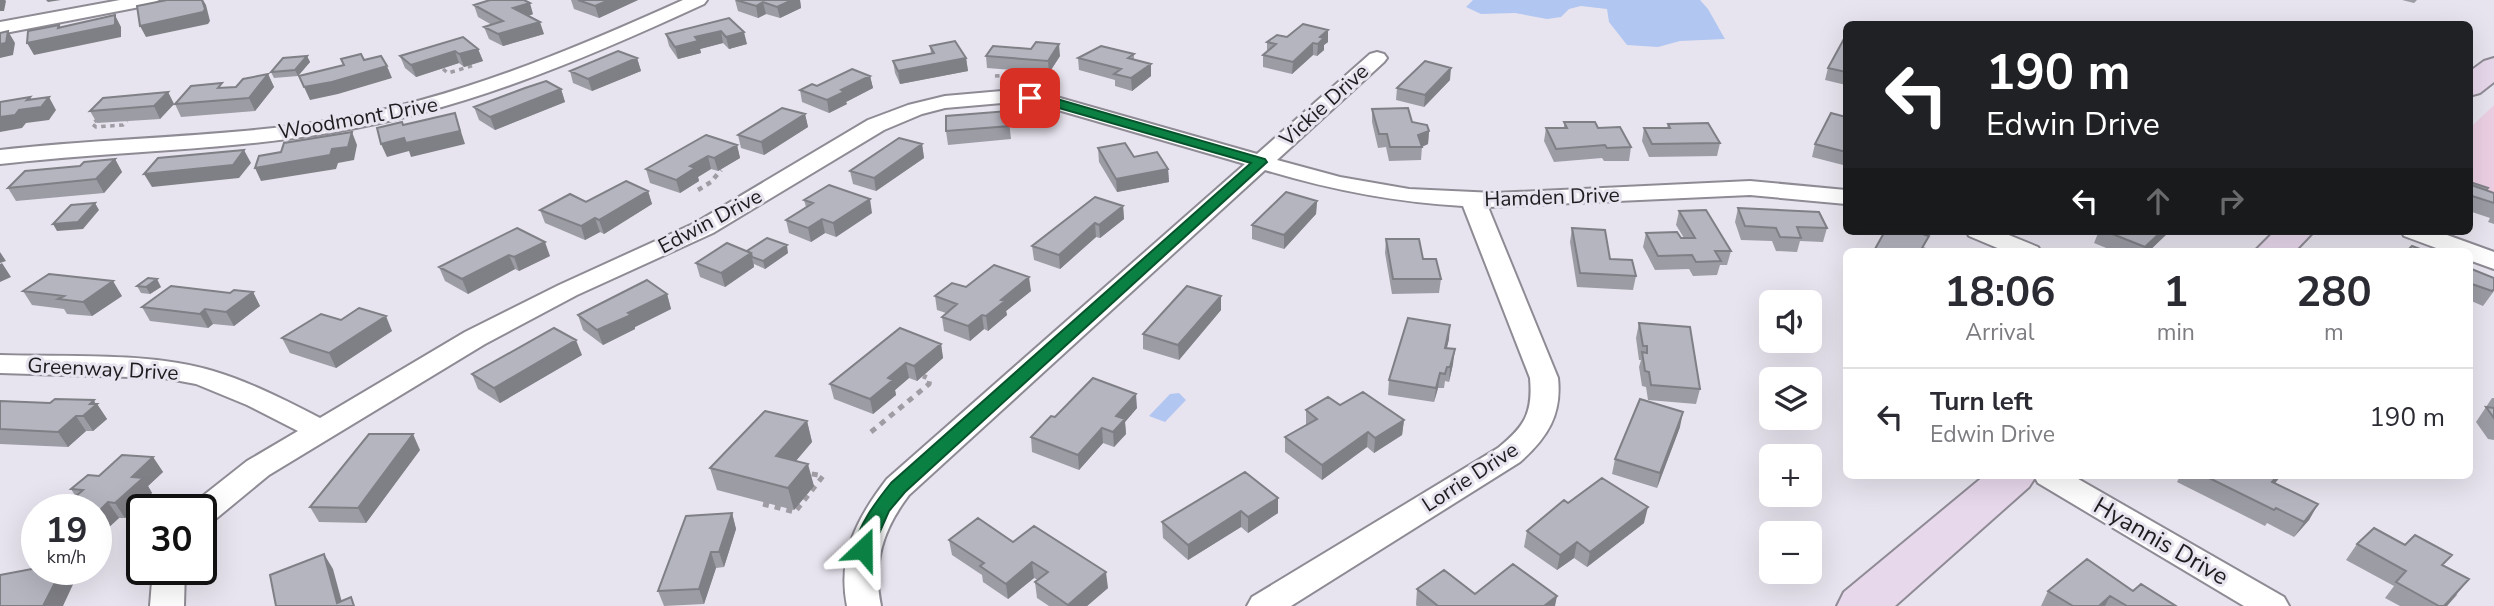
<!DOCTYPE html>
<meta charset="utf-8">
<style>
:root{--surface:#fff;--page:#f7f7f7;--text:#2b2b33;--muted:#7c7c81;--line:#e1e1e2}
body{margin:0;font-family:"Nunito Sans",sans-serif;background:var(--page);color:var(--text);height:100vh;display:flex;flex-direction:column;font-size:26px;white-space:nowrap}
*{box-sizing:border-box;margin:0}
p{font-size:23px;color:var(--muted)}
.icon{flex:none;width:38px;height:38px;fill:none;stroke:currentColor;stroke-width:2;stroke-linecap:round;stroke-linejoin:round}
.map{position:relative;flex:1;overflow:hidden}
.panel{position:absolute;left:1843px;top:248px;width:630px;height:231px;display:flex;flex-direction:column;background:var(--surface);border-radius:10px;box-shadow:0 7px 28px #0002}
.panel>*{flex:none}
.hud{position:absolute;left:1843px;top:21px;width:630px;height:214px;border-radius:10px;box-shadow:0 7px 28px #0002;background:#202124;color:#fff;overflow:hidden}
.controls{position:absolute;left:1759px;top:290px;display:grid;gap:14px}
.controls a{display:grid;place-items:center;width:63px;height:63px;border-radius:10px;background:var(--surface);box-shadow:0 7px 28px #0002;font-size:35px}
.speed{position:absolute;left:21px;top:494px;display:flex;gap:14px;font-size:35px;font-weight:700;text-align:center}
.speed>*{display:grid;place-content:center;width:91px;height:91px;border-radius:50%;background:var(--surface);box-shadow:0 7px 28px #0002;line-height:1}
.speed small{font-size:18px;font-weight:400}
.speed .limit{border:4px solid #111;border-radius:10px;background:#fff;color:#111}
.pin{position:absolute;display:grid;place-items:center;width:60px;height:60px;color:#fff;margin:-30px;border-radius:14px;box-shadow:0 4px 10px #0006}
.me{position:absolute;width:77px;margin:-38px;rotate:23deg;stroke-linejoin:round;filter:drop-shadow(0 0 5px #0008)}
.turn{display:flex;align-items:center;gap:24px;height:147px;padding:0 28px;font-size:32px}
.turn .icon{width:91px;height:91px;stroke-width:2.5}
.turn b{display:block;font-size:49px;line-height:60px}
.lanes{display:flex;align-items:center;height:66px;padding:0 28px;background:#0003;justify-content:center;gap:35px;direction:ltr}
.lanes .off{opacity:.35}
.eta{display:flex;justify-content:space-evenly;align-items:center;height:119px;text-align:center}
.eta b{font-size:42px;font-weight:700;line-height:49px}
ul{padding:0;list-style:none}
li{display:flex;align-items:center;gap:21px;height:98px;padding:0 28px;border-top:2px solid var(--line)}
li div{flex:1}
li b{display:block;font-size:26px}
li em{font-style:normal}
.map>svg:first-child{display:block}
.green{fill:#eccfe3}
.water{fill:#b1c6f1}
.lines{fill:none;stroke-linecap:round;stroke-linejoin:round}
.street-casing{stroke:#8f8b95;stroke-width:4}
.secondary-casing{stroke:#8f8b95;stroke-width:4}
.path-far2{stroke:#9f9ca4;stroke-width:3.5;stroke-dasharray:4.5 4.5;stroke-linecap:butt}
.path-far1{stroke:#9f9ca4;stroke-width:4.5;stroke-dasharray:5 5;stroke-linecap:butt}
.path{stroke:#9f9ca4;stroke-width:5;stroke-dasharray:6 6;stroke-linecap:butt}
.street{fill:#fff;fill-rule:evenodd}
.secondary{fill:#e8d8ec;fill-rule:evenodd}
.wall{fill:#9c9ca5}
.shaded-wall{fill:#7f7f86}
.building{fill:#b5b5c0;stroke:#7f7f86;stroke-width:2}
.route{fill:#0b8043;stroke:#07532c;stroke-width:2}
.labels{text-anchor:middle;dominant-baseline:central;stroke-width:6;stroke-linejoin:round;paint-order:stroke}
.street-label{font-size:21px;fill:#1d1c1f;stroke:#e8e4ef}
.near-street-label{font-size:24px;fill:#1d1c1f;stroke:#e8e4ef}
</style>
<div class="map">
<svg width="2494" height="606" viewBox="0 0 2494 606">
<rect width="100%" height="100%" fill="#e8e4ef"/>
<!-- green -->
<path class="green" d="M2494,105V198L2469,190V129Z"/>
<!-- water -->
<path class="water" d="M1473,0H1700L1708,9L1725,39L1680,41L1658,47L1627,45L1609,22L1607,9L1581,6L1569,9L1561,17L1547,19L1515,13L1481,14L1466,7Z
M1179,393L1186,400L1165,422L1149,416L1170,394Z"/>
<g class="lines">
<defs>
<path id="street" d="M120,0H159L150,5L0,34V22Z
M683,0H707L704,4C585,59 464,110 334,132C224,151 111,151 0,164V150C111,137 223,138 333,120C455,99 570,51 683,0Z
M1377,52L1384,54L1387,58L1384,62L1277,160L1340,177L1409,189L1495,193L1750,181L1846,190V204L1750,195L1488,207L1558,378C1562,415 1547,438 1520,462L1291,606H1247L1252,597L1498,448C1525,426 1533,413 1530,378L1463,206C1394,202 1331,190 1265,170L909,495C883,529 872,563 881,606H847C837,556 857,518 887,479L1245,164L1051,108L1002,103L945,108L922,114L884,130L713,233L577,295L485,344L269,475L212,522L201,525V509H188L190,506L247,461L298,431L247,405L196,384L164,378L0,373V355C64,357 153,352 213,371C250,382 285,400 320,418L465,332L559,285L695,223L868,120L908,105L945,96L1002,91L1053,96L1257,154L1370,54Z
M1966,231H1999L2038,247L2041,252H2007L1969,236Z
M2401,231H2436L2494,252V269L2469,260V252H2447L2404,236Z
M2034,476H2073L2284,597L2289,606H2244L2038,483Z
M153,569H185L184,606H150Z"/>
<path id="secondary" d="M2494,58V82L2480,93L2469,96V72L2484,61Z
M2275,231H2314L2294,252H2254Z
M1984,476H2036L2029,487L1895,606H1837L1844,592Z"/>
</defs>
<!-- street casing -->
<use href="#street" class="street-casing"/>
<!-- secondary casing -->
<use href="#secondary" class="secondary-casing"/>
<!-- path-far2 -->
<path class="path-far2" d="M443,69L448,73L475,65
M995,76L1020,75L1025,71
M98,119L92,124L96,127L123,125L127,121"/>
<!-- path-far1 -->
<path class="path-far1" d="M698,190L711,182L721,170"/>
<!-- path -->
<path class="path" d="M871,432L929,384L930,379L923,376
M763,504L795,512L823,476L807,473"/>
<!-- street -->
<use href="#street" class="street"/>
<!-- secondary -->
<use href="#secondary" class="secondary"/>
</g>
<!-- wall -->
<path class="wall" d="M571,0H638L599,18L574,9Z
M735,0H800L801,8L780,18L766,14L758,18L738,11Z
M2402,0H2417L2414,3Z
M474,5L533,14L529,16L544,34L503,46L489,39L484,27L492,25L478,17Z
M729,18L747,44L729,49L723,43L700,49L701,53L678,59L669,46L666,34Z
M1287,37L1328,42L1324,45V50L1317,56L1313,55L1292,74L1263,67V55L1267,51V42Z
M1846,38V85L1825,80L1828,68Z
M930,46L966,58L968,71L900,84L895,73L893,61L931,54Z
M478,49L483,61L464,67L459,63L416,77L405,68L400,56Z
M1134,54V60L1151,76L1132,91L1115,86V80L1079,70L1078,58Z
M307,56L310,62L298,76L274,78L271,72Z
M986,56H1060L1049,73L987,68Z
M637,58L641,71L592,91L573,83L570,71Z
M268,74L274,87L255,111L181,117L175,104L225,88L236,87Z
M870,76L873,88L846,102L847,104L829,113L802,102L800,90Z
M1450,80L1424,107L1396,100L1397,88Z
M561,89L565,102L495,130L479,120L474,107Z
M168,92L174,104L160,119L97,123L90,111Z
M1372,109L1412,122L1429,131L1428,144L1422,147L1421,160L1389,161L1386,147L1378,148L1372,122Z
M1008,111L1011,139L948,145L946,131Z
M805,114L808,127L764,155L741,148L738,135Z
M1846,117V158L1843,165L1812,157L1815,144Z
M1564,122L1598,128L1631,147L1629,161H1604L1602,158L1554,162L1544,141L1546,128H1564Z
M1668,124L1720,143L1717,156L1649,157L1642,141L1644,128H1667Z
M922,144L924,158L876,191L853,184L850,171Z
M737,145L740,158L718,171L711,169L698,177L699,181L680,193L650,183L646,169Z
M1098,148L1134,157L1168,169L1169,182L1117,192L1099,162Z
M115,159L122,172L104,193L16,201L8,188L80,166Z
M2469,184L2494,193V224L2488,222L2490,218L2469,211Z
M648,191L652,204L604,234L600,232L585,240L545,223L540,210Z
M804,200L872,213L836,237L825,233L811,242L789,233L786,220L806,207Z
M1317,201L1316,214L1284,249L1252,239V225Z
M1123,206L1124,219L1100,238L1096,237L1060,269L1034,260L1032,246Z
M1738,208L1827,228L1823,242L1800,241L1797,252L1776,251L1772,241L1741,240L1735,222Z
M1679,211L1731,251L1727,265H1720L1717,275L1693,276L1689,269L1655,270L1643,247L1646,233L1684,238L1676,225Z
M517,228L550,256L519,271L515,269L468,294L445,281L439,267Z
M1572,228L1610,259L1636,276L1633,290L1577,287L1570,242Z
M2099,231H2170L2148,252H2116L2094,243Z
M1386,239L1423,259L1441,279L1439,293L1392,294L1385,253Z
M747,251L788,253L765,269L754,264V267L725,287L700,277L696,263Z
M2469,268L2494,291L2483,306L2469,300Z
M137,286L161,287L150,294L141,293Z
M966,287L1031,291L1006,311L1007,315L988,331L984,329L970,341L944,331L942,317L946,313L937,310L935,296Z
M23,291L122,296L92,316L67,314L64,309L32,305Z
M253,292L260,306L234,326L213,324L208,328L150,321L142,307L230,293Z
M667,294L671,309L635,327V329L603,345L583,330L578,315Z
M1221,296V310L1179,360L1143,349V334Z
M341,320L392,331L336,368L290,353L282,338Z
M1639,323L1700,389L1696,404L1648,400L1646,387L1642,386L1639,367L1641,360H1639L1636,338Z
M1449,339L1447,348L1453,364L1449,382L1445,381L1444,388H1438L1434,402L1388,395L1389,380Z
M941,344L943,358L917,381L909,378L895,390L896,395L873,414L834,399L830,384Z
M582,355L500,403L478,389L472,374Z
M2492,398H2494V440L2488,439L2476,422Z
M0,401L97,404L107,419L93,431H86L68,447L0,444Z
M1340,405L1404,420L1402,435L1374,453L1367,447L1322,480L1285,452V437L1306,425V410Z
M1137,408L1125,422L1126,434L1114,447L1103,443L1079,470L1032,452L1031,437L1055,417Z
M807,421L812,442L796,461L814,486L794,510L717,490L710,468Z
M1680,427L1657,488L1612,474L1615,459Z
M420,450L366,523L319,522L310,507Z
M153,457L163,472L148,486L152,493L125,518H119L96,539V509L76,497L71,489L99,476Z
M2180,476H2281L2275,483L2318,504L2309,520L2294,537L2267,523L2265,526L2177,482Z
M1278,498V513L1248,533L1241,527L1188,560L1163,538L1162,522Z
M1568,503L1644,523L1587,567L1574,558L1557,570L1524,547L1527,531Z
M732,513L736,529L724,567L716,568L704,604L664,606L658,591Z
M949,540L1013,542L1108,588L1087,606H1049L1037,598L1035,582L1038,580L1034,578L1008,599L983,582L982,575L952,555Z
M2357,544L2444,566L2457,595L2447,606H2400L2385,598L2394,586L2346,560Z
M1417,589L1475,594L1555,606H1417L1416,605Z
M2048,591H2133L2176,606H2041Z"/>
<!-- shaded-wall -->
<path class="shaded-wall" d="M0,0H5L6,1L4,11H0Z
M46,0H61L48,2Z
M202,0H203L206,5L210,21L208,24L146,37L140,26Z
M609,0H638L599,18L595,6Z
M791,0H800L801,8L780,18L777,7Z
M763,2L766,14L758,18L756,6Z
M530,3L533,14L517,20L513,8Z
M115,15L121,27V37L34,55L27,43L59,25L64,35Z
M540,22L544,34L503,46L498,34Z
M1328,30V42L1324,45V50L1317,56L1318,44L1320,37Z
M8,31L15,43L13,55L0,58V44Z
M721,31L723,43L700,49L701,53L678,59L675,47L695,37Z
M744,32L747,44L729,49L726,37Z
M1313,43V55L1292,74L1293,62Z
M1059,44L1060,56L1049,73L1048,61Z
M478,49L483,61L464,67L459,54Z
M455,51L459,63L416,77L411,65Z
M307,56L310,62L298,76L295,70Z
M637,58L641,71L592,91L588,79Z
M966,58L968,71L900,84L898,71Z
M1151,64V76L1132,91L1131,78Z
M387,66L392,78L338,94L310,100L304,87Z
M1451,68L1450,80L1424,107L1425,95Z
M268,74L274,87L255,111L249,98Z
M870,76L873,88L846,102L847,104L829,113L827,100L841,90Z
M561,89L565,102L495,130L490,117Z
M168,92L174,104L160,119L154,106Z
M30,97L36,108L49,97L56,110L49,120L26,123L22,128L0,132V117Z
M455,113L465,144L411,157L409,151L387,157L381,144Z
M805,114L808,127L764,155L761,142Z
M1429,131L1428,144L1421,147L1418,135Z
M352,132L357,145L354,160L338,163L336,169L261,181L255,168L332,149Z
M922,144L924,158L876,191L874,178Z
M737,145L740,158L718,171L714,158Z
M244,150L251,163L239,178L152,187L144,174Z
M708,156L711,169L698,177L699,181L680,193L676,180L690,166Z
M115,159L122,172L104,193L96,179Z
M1168,169L1169,182L1117,192L1116,179Z
M648,191L652,204L604,234L599,220Z
M870,199L872,213L836,237L833,223Z
M1317,201L1316,214L1284,249V235Z
M95,203L99,210L83,229L57,231L53,224Z
M1123,206L1124,219L1100,238L1099,225Z
M595,218L600,232L585,240L581,226Z
M822,219L825,233L811,242L808,228Z
M1095,223L1096,237L1060,269L1059,255Z
M2162,231H2170L2148,252H2143L2145,247Z
M545,242L550,256L519,271L514,257Z
M787,245L788,253L765,269L763,261Z
M0,252L6,261L0,263Z
M751,253L754,267L725,287L721,273Z
M509,255L515,269L468,294L462,279Z
M2,263L11,277L0,282V264Z
M1029,277L1031,291L1006,311L1007,315L988,331L986,316L1001,300Z
M157,279L161,287L150,294L146,287Z
M113,281L122,296L92,316L83,302Z
M253,292L260,306L234,326L226,312Z
M667,294L671,309L635,327V329L603,345L597,330L628,313Z
M1221,296V310L1179,360L1178,345Z
M205,309L213,324L208,328L200,314Z
M982,315L984,329L970,341L968,326Z
M386,316L392,331L336,368L329,353Z
M1450,325L1449,339L1443,362L1445,348Z
M576,340L582,355L500,403L494,388Z
M941,344L943,358L917,381L914,366Z
M1455,349L1453,364L1449,382L1450,367Z
M906,363L909,378L895,390L896,395L873,414L870,399L888,378Z
M1440,373L1438,388L1434,402L1436,388Z
M1136,394L1137,408L1125,422L1126,434L1114,447L1113,432L1116,416Z
M94,400L96,405L97,404L107,419L93,431L83,416L90,404Z
M1683,412L1680,427L1657,488L1660,473Z
M76,416L86,431L68,447L58,432Z
M1404,420L1402,435L1374,453L1375,438Z
M807,421L812,442L781,478L776,456Z
M1102,428L1103,443L1079,470L1078,455Z
M1368,432L1367,447L1322,480V465Z
M413,434L420,450L366,523L358,508Z
M153,457L163,472L148,486L152,493L125,518L115,503L132,477Z
M808,464L814,486L794,510L788,488Z
M2277,476H2281L2263,497L2272,482Z
M1278,498V513L1248,533V517Z
M108,502L119,518L96,539V514Z
M2318,504L2309,520L2294,537L2304,522Z
M1648,507L1644,523L1587,567L1590,552Z
M1241,511V527L1188,560V545Z
M732,513L736,529L724,567L719,552Z
M1577,542L1574,558L1557,570L1560,555Z
M711,552L716,568L704,604L699,589Z
M324,554L333,569L343,606L337,603Z
M1032,562L1034,578L1008,599L1006,584Z
M62,569H70L76,578L63,606H43Z
M1106,572L1108,588L1087,606H1069L1068,605Z
M2469,579L2447,606H2444Z
M1557,596L1555,606H1544Z
M2110,596L2105,606H2099Z"/>
<!-- building -->
<path class="building" d="M167,0H202L205,9L203,12L140,26L137,6Z
M490,0H524L530,3L513,8L540,22L498,34L484,27L503,21L474,5Z
M578,0H609L595,6Z
M736,0H792L777,7L763,2L756,6Z
M115,15V25L27,43L28,31L59,25L58,28L62,27Z
M729,18L744,32L726,37L721,31L695,37L698,41L675,47L666,34Z
M1303,24L1328,30L1320,37L1324,38L1318,44L1313,43L1293,62L1263,55L1276,44L1267,42L1277,35L1287,37Z
M8,31L6,43L0,44V33Z
M463,37L478,49L459,54L455,51L411,65L400,56Z
M1845,37L1846,38V72L1828,68Z
M955,41L966,58L898,71L893,61L934,53L930,46Z
M1036,42L1059,44L1048,61L986,56L993,46L1031,49Z
M1101,46L1134,54L1128,58L1151,64L1131,78L1114,74L1121,69L1078,58Z
M618,51L637,58L588,79L570,71Z
M361,54L364,60L381,56L387,66L332,82L304,87L299,76L344,65L341,59Z
M307,56L295,70L271,72L283,58Z
M1425,61L1451,68L1425,95L1397,88Z
M852,69L870,76L841,90L844,92L827,100L800,90L812,84L817,86Z
M268,74L249,98L175,104L191,86L222,83L218,88L236,87L243,79Z
M546,81L561,89L490,117L474,107L525,88Z
M168,92L154,106L90,111L103,98Z
M30,97L27,100L49,97L41,107L19,110L15,115L0,117V102Z
M782,108L805,114L761,142L738,135Z
M1408,108L1412,122L1427,125L1429,131L1418,135L1422,147H1390L1387,134H1379L1372,109Z
M1008,111L1010,126L946,131V116Z
M455,113L460,131L406,143L404,138L381,144L377,128L402,122L403,125Z
M1831,113L1846,117V152L1815,144Z
M1564,122H1595L1598,128L1620,127L1631,147L1607,148L1605,145L1556,149L1546,128H1567Z
M1708,123L1720,143L1652,144L1644,128H1670L1668,124Z
M352,132L348,147L332,149L330,155L255,168L259,156L281,152L284,143Z
M706,135L737,145L714,158L708,156L690,166L695,168L676,180L646,169Z
M899,138L922,144L874,178L850,171Z
M1125,143L1134,157L1157,152L1168,169L1116,179L1098,148Z
M244,150L233,165L144,174L158,158Z
M115,159L96,179L8,188L25,171L80,166L84,162Z
M626,181L648,191L599,220L595,218L581,226L540,210L570,194L586,202Z
M2473,183L2488,188L2486,190L2471,185Z
M2469,184L2494,193V203L2469,195Z
M829,185L870,199L833,223L822,219L808,228L786,220L813,203L804,200Z
M1286,192L1317,201L1284,235L1252,225Z
M1095,197L1123,206L1099,225L1095,223L1059,255L1032,246Z
M95,203L78,222L53,224L71,205Z
M1738,208L1819,212L1827,228L1797,227L1801,238L1780,237L1776,228L1745,226Z
M1706,210L1731,251H1715L1721,261L1696,262L1692,255L1658,256L1646,233L1677,232L1681,238H1695L1679,211Z
M517,228L545,242L514,257L509,255L462,279L439,267Z
M1572,228L1605,230L1610,259L1632,260L1636,276L1580,273Z
M1885,231H1913L1929,236L1922,248L1937,252H1883L1875,249Z
M2105,231H2162L2145,247Z
M767,238L787,245L763,261L752,257L751,253L747,251Z
M1386,239H1419L1423,259H1436L1441,279H1393Z
M727,243L751,253L721,273L696,263Z
M2412,246L2428,252H2406Z
M994,265L1029,277L1001,300L1005,301L986,316L982,315L968,326L942,317L957,304L935,296L952,283L966,287Z
M2469,268L2494,278V289L2492,291L2469,283Z
M49,274L113,281L83,302L58,299L64,296L23,291Z
M148,278L157,279L146,287L137,286Z
M647,280L667,294L628,313L631,315L597,330L578,315Z
M171,286L230,293L234,290L253,292L226,312L205,309L200,314L142,307Z
M1187,286L1221,296L1178,345L1143,334Z
M359,308L386,316L329,353L282,338L321,314L341,320Z
M1408,318L1450,325L1445,348L1455,349L1450,367H1447L1445,374L1440,373L1436,388L1389,380Z
M1639,323L1690,327L1700,389L1651,385L1649,372L1645,371L1642,352L1647,353V346H1643Z
M554,328L576,340L494,388L472,374Z
M900,328L941,344L914,366L906,363L888,378L893,380L870,399L830,384Z
M1093,378L1136,394L1116,416L1125,419L1113,432L1102,428L1078,455L1031,437L1051,416L1055,417Z
M1363,392L1404,420L1375,438L1368,432L1322,465L1285,437L1317,419L1306,410L1328,397L1340,405Z
M55,399L94,400L90,404H97L83,416H76L58,432L0,429V401L50,403Z
M1640,399L1683,412L1660,473L1615,459Z
M2486,407L2494,408V418Z
M765,411L807,421L776,456L808,464L788,488L710,468Z
M369,434H413L358,508L310,507Z
M122,455L153,457L132,477L143,478L115,503L108,502L96,514V509H61L83,490L71,489L88,475L99,476Z
M1245,472L1278,498L1248,517L1241,511L1188,545L1162,522Z
M2205,476H2277L2272,482L2318,504L2304,522L2276,508L2274,510Z
M1602,478L1648,507L1590,552L1577,542L1560,555L1527,531L1564,500L1568,503Z
M732,513L719,552H711L699,589L658,591L686,516Z
M978,518L1013,542L1034,526L1106,572L1068,605L1035,582L1048,572L1032,562L1006,584L980,566L984,563L949,540Z
M2374,528L2405,545L2415,535L2452,555L2442,565L2469,579L2444,606H2439L2396,582L2406,571L2357,544Z
M324,554L337,603L351,597L354,606H276L270,575Z
M2087,559L2133,591L2141,584L2176,606H2127L2110,596L2099,606H2073L2048,591Z
M1513,564L1557,596L1544,606H1438L1417,589L1444,570L1475,594Z
M37,568L62,569L43,606H0V575Z"/>
<!-- route -->
<path class="route" d="M1030,95L1057,99L1265,159L1267,162L905,492L889,511L870,554L863,556L856,554L853,549C860,523 875,503 891,483L1251,163L1052,106L1025,101V96Z"/>
<g class="labels">
<!-- street labels -->
<g class="street-label">
<text transform="translate(1324 105) rotate(-42)">Vickie Drive</text>
<text transform="translate(358 118) rotate(-10)">Woodmont Drive</text>
<text transform="translate(1552 197) rotate(-2)">Hamden Drive</text>
<text transform="translate(710 221) rotate(-28)">Edwin Drive</text>
<text transform="translate(103 369) rotate(3)">Greenway Drive</text>
<text transform="translate(1470 477) rotate(-33)">Lorrie Drive</text>
</g>
<!-- near-street labels -->
<g class="near-street-label">
<text transform="translate(2161 541) rotate(30)">Hyannis Drive</text>
</g>
</g>
</svg>
<div class="controls">
<a><svg class="icon" aria-label="sound" viewBox="0 0 24 24"><path d="M4 9h4l5-4v14l-5-4H4zM17 9q2 3 0 6"/></svg></a>
<a><svg class="icon" aria-label="layers" viewBox="0 0 24 24"><path d="M12 4l9 5-9 5-9-5zM3 14l9 5 9-5"/></svg></a>
<a>+</a>
<a>−</a>
</div>
<div class="speed"><div>19<small>km/h</small></div><div class="limit">30</div></div>
<div class="pin" style="left:1030px;top:98px;background:#d93025"><svg class="icon" aria-label="arrive" viewBox="0 0 24 24"><path d="M6 21V4h12l-3 4 3 4H6"/></svg></div>
<svg class="me" style="left:863px;top:549px" viewBox="-20 -20 40 40"><path d="M0-17L14 15 0 8-14 15z" fill="#0b8043" stroke="#fff" stroke-width="4"/></svg>
<div class="hud">
<div class="turn"><svg class="icon" aria-label="left" viewBox="0 0 24 24"><path d="M17 20v-9H6M10 6l-5 5 5 5"/></svg><div><b>190 m</b>Edwin Drive</div></div>
<div class="lanes"><svg class="icon" aria-label="left" viewBox="0 0 24 24"><path d="M17 20v-9H6M10 6l-5 5 5 5"/></svg><svg class="icon off" aria-label="ahead" viewBox="0 0 24 24"><path d="M12 20V5M6 11l6-6 6 6"/></svg><svg class="icon off" aria-label="right" viewBox="0 0 24 24"><path d="M7 20v-9h11M14 6l5 5-5 5"/></svg></div>
</div>
<section class="panel">
<div class="eta">
<div><b>18:06</b><p>Arrival</p></div>
<div><b>1</b><p>min</p></div>
<div><b>280</b><p>m</p></div>
</div>
<ul>
<li><svg class="icon" aria-label="left" viewBox="0 0 24 24"><path d="M17 20v-9H6M10 6l-5 5 5 5"/></svg><div><b>Turn left</b><p>Edwin Drive</p></div><em>190 m</em></li>
</ul>
</section>
</div>
